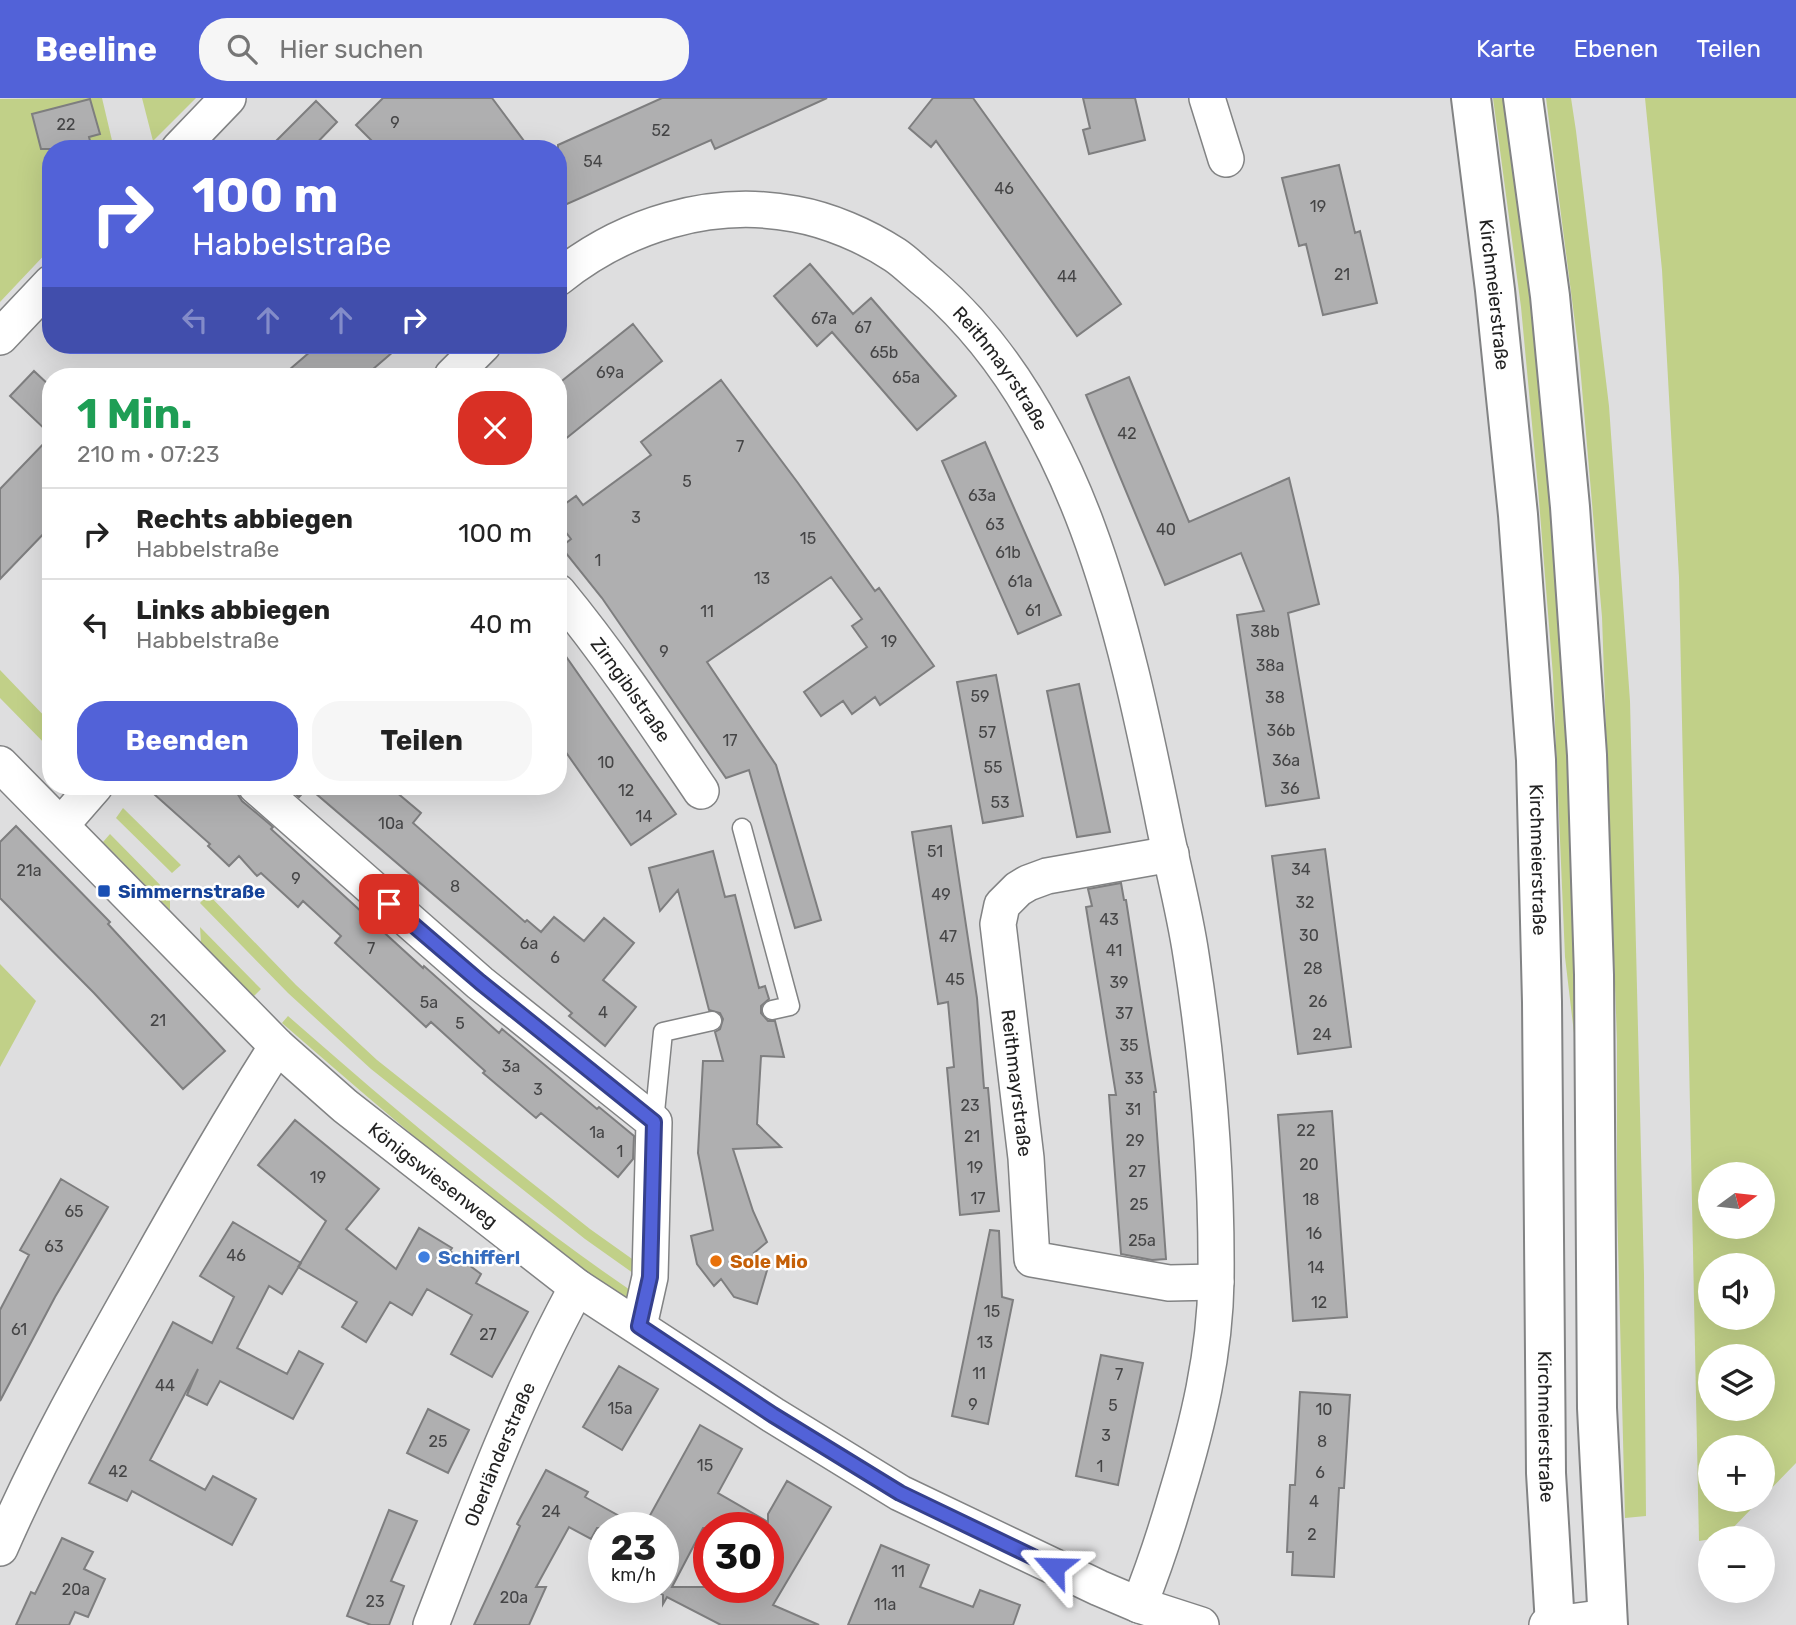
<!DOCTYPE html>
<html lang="de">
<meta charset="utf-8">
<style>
:root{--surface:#fff;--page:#f6f6f6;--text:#222;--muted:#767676;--line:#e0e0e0;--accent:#5262d8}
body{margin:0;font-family:Rubik,sans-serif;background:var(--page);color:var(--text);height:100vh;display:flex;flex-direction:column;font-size:26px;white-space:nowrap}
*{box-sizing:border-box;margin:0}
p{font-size:23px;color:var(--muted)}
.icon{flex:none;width:38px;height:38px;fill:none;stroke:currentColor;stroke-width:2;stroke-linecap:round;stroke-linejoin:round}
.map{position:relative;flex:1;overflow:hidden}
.drawer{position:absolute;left:42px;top:270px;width:525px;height:427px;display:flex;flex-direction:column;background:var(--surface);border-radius:28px;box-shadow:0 7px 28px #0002}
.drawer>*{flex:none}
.banner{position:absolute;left:42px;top:42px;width:525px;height:214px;border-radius:28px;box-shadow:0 7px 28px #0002;background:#5262d8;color:#fff;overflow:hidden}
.needle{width:46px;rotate:75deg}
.buttons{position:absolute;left:1698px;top:1064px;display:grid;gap:14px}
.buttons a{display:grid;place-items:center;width:77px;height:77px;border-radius:50%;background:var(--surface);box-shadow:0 7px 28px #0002;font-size:35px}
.speed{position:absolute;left:588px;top:1414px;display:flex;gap:14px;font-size:35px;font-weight:700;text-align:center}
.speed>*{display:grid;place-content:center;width:91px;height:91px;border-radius:50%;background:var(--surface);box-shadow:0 7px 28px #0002;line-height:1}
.speed small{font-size:18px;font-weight:400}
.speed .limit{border:10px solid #d22;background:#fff;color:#111}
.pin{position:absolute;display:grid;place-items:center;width:60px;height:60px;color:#fff;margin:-30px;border-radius:14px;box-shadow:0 4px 10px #0006}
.me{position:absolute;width:77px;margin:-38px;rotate:295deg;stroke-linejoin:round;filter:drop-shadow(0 0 5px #0008)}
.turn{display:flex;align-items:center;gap:24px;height:147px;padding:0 35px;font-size:32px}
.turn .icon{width:91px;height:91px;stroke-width:2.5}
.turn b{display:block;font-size:49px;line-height:60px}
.lanes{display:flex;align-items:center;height:66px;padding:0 35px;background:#0003;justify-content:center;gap:35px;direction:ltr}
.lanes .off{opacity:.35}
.round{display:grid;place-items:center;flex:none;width:74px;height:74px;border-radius:28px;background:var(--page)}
.summary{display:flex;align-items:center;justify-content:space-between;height:119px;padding:0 35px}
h1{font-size:42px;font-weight:700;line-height:52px;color:#1e9e55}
.primary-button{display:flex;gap:14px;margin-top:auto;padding:14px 35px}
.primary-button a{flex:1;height:80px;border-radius:28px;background:var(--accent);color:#fff;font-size:28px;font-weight:700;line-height:80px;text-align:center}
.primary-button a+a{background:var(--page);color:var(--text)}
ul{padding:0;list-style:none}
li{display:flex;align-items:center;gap:21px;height:91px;padding:0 35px;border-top:2px solid var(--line)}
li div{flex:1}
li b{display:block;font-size:26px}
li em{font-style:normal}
header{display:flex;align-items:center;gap:42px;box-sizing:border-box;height:98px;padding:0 35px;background:var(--accent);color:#fff}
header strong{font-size:33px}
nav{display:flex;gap:38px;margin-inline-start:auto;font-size:24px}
.search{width:490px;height:63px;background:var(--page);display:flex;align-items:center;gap:18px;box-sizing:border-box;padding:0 24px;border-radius:28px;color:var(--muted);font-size:26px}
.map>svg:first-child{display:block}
.green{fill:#c1d088;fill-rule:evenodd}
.building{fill:#afafb0;stroke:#7e7e7f;stroke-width:2;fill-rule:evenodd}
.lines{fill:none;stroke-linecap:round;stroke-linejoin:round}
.lane-casing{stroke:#828384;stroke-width:21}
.street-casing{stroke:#828384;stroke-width:38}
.secondary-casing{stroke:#828384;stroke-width:42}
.lane{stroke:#fff;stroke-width:18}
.street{stroke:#fff;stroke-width:35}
.secondary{stroke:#fff;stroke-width:38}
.route-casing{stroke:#35408c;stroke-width:18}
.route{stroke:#5262d8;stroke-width:12}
.transit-dot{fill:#1a4fb4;stroke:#fff;stroke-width:2.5}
.shop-dot{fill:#3f7fe0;stroke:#fff;stroke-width:2.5}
.food-dot{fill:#e8710a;stroke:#fff;stroke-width:2.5}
.labels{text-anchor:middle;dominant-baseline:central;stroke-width:5;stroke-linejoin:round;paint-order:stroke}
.number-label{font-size:16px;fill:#454546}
.street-label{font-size:19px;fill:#222;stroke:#fff}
.transit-label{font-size:19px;font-weight:bold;fill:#164399;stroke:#fff;text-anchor:start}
.shop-label{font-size:19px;font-weight:bold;fill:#366cbe;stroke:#fff;text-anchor:start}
.food-label{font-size:19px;font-weight:bold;fill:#c56008;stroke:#fff;text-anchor:start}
</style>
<header>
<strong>Beeline</strong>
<div class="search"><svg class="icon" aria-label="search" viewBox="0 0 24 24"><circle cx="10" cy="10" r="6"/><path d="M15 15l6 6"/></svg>Hier suchen</div>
<nav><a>Karte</a><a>Ebenen</a><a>Teilen</a></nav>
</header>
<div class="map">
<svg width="1796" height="1527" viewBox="0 0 1796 1527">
<rect width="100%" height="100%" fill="#dededf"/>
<!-- green -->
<path class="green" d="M102,0L114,51H51V150L0,204V1Z
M142,0H196L153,43Z
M1493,0H1509L1528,134L1569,567L1576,952L1565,859L1553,578L1538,390L1521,209Z
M1546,0H1571L1576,33L1609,308L1630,603L1644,1177L1646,1418L1625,1420L1617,1105V943L1602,519L1579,256Z
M1645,0H1796V1365L1762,1400V1349H1710V1402H1760L1724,1439L1699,1443L1679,479L1662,172ZM1762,1076V1129H1710V1076ZM1762,1167V1220H1710V1167ZM1710,1258H1762V1311H1710Z
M0,572L51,625V652L0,600Z
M123,710L181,767L172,775L116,720Z
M110,736L170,797V812L103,744Z
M208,796L296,887L377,962L590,1131L642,1168L640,1180L585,1141L371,971L288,895L200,805Z
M200,829L261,891L254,898L201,844Z
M0,866L36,903L0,969Z
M288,918C399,1015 511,1111 633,1194L627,1199L621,1198C502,1115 391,1020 282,925Z"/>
<!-- building -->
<path class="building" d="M383,0H492L530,51H380L356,27Z
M662,0H827L715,51L711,42L558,110V47Z
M933,0H973L1121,206L1077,238L936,43L931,49L909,30Z
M1083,0H1135L1145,42L1089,56L1083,32L1090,30Z
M90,1L100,36L89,39L92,51H41L32,16Z
M316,3L337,24L311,51H268Z
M1339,67L1355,135L1360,133L1377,205L1323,217L1306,146L1299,148L1282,80Z
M810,166L853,216L871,200L956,298L917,332L832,234L817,248L774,198Z
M633,226L662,263L558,347V286Z
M318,247H401L365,278H282Z
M34,273L51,289V337L10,298Z
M1129,279L1189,424L1289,380L1319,506L1288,515L1319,700L1266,708L1237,517L1264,513L1241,455L1165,487L1086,297Z
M721,282L798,385L875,493L879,490L934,568L880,607L875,599L852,616L843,603L821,618L804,594L867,549L852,528L862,521L831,479L707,564L776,667L821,822L795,830L749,672L726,680L602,500L561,449L571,441L558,424V411L576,398L583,407L651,357L641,344Z
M51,338V428L0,481V391Z
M985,344L1061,517L1018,536L942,363Z
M558,547L676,716L631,747L558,643Z
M996,577L1023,718L983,725L957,584Z
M1079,586L1110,734L1077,739L1047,593Z
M145,688H236L237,695L242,703L273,729L271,731L423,870L424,868L499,935L502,931L597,1011L599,1009L634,1038L633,1061L618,1079L541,1015L536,1020L483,975L485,973L431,924L426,929L335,845L341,838L303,803L298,809L261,775L257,778L239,758L229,768L208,748L210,746Z
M286,688H389L421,715L413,725L525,824L527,822L541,834L554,819L584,843L604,820L634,845L603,882L636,909L605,948L569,918L572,915L308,689L299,699Z
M16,728L110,824L108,826L225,953L183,991L94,895L0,800V744Z
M951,728L977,900L984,990H988L999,1113L960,1117L947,970L954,969L948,904L938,906L912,734Z
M1325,751L1351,949L1298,956L1272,758Z
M713,753L725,799L735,797L759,890L765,888L769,901L761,908V915L768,923H775L784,959L761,958L757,1026L781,1049L733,1051L753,1113L767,1144L754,1155L768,1169L757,1206L734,1199L721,1181L714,1188L697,1166L691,1138L713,1132L698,1055L703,963H723L715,934L720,931L723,921L720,915L709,912L678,792L660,813L649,770Z
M1121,785L1124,802H1126L1156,994H1154L1166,1161L1152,1162L1121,1156L1109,997H1116L1086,809L1092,808L1088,791Z
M1332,1013L1347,1219L1293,1223L1278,1017Z
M295,1022L379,1091L346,1131L396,1171L419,1130L452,1150L450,1153L481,1176L476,1185L528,1214L492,1279L451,1256L472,1217L427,1191L412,1217L390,1204L366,1244L342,1229L357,1204L298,1169L326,1123L258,1067Z
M61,1081L108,1109L55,1199L0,1303V1212L29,1157L20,1152Z
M233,1124L301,1165L282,1196L269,1188L237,1250L287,1276L299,1253L323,1266L293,1321L220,1283L207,1307L187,1297L198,1271L150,1362L205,1392L213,1378L256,1401L232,1447L132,1393L127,1403L89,1385L173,1224L212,1245L234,1199L200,1178Z
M990,1132L999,1133L1002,1199L1013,1202L988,1326L952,1318Z
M1101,1257L1143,1265L1118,1387L1076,1378Z
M619,1268L658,1291L622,1352L583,1329Z
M1300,1294L1350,1297L1344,1390H1339L1334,1479L1292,1477L1293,1454H1287L1290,1387H1295Z
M428,1311L469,1332L448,1375L407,1355Z
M700,1327L742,1351L718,1395L768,1424V1416L787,1383L831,1409L773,1507L819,1527H721L667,1499L663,1506V1497L649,1489H663V1430H643ZM703,1430H768V1489H672Z
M546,1372L588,1394L585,1399L641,1430H597L591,1441L569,1429L536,1489H546L529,1527H474L520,1428L517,1426Z
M389,1412L417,1423L391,1483L404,1488L389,1527H371L347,1518Z
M62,1440L93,1454L84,1471L105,1481L88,1519L75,1514L69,1527H16L31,1494L35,1496Z
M881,1447L929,1467L920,1489L973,1509L980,1492L1020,1507L1013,1527H848Z"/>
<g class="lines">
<defs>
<path id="lane" d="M742,730L790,908L772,912
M654,1024L663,934L712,923"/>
<g id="street">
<path d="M1207,0L1226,61"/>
<path d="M179,51L228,0"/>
<path id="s1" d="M558,180C624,127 711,100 795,116C829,122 866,138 895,157C907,165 918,177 930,186C1079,315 1124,531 1162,716C1171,763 1184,810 1191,857C1208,964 1217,1074 1216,1182C1215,1256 1198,1326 1177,1395C1166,1433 1154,1470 1139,1507"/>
<path d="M0,239L51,185"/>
<path d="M452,278L483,247"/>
<path id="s2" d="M558,494C610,557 655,625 701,693"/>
<path id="s3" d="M0,666L277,948L345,1008L577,1189L773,1317L900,1395L1099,1490L1139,1507L1201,1527"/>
<path d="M256,688L480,885L654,1024L650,1179L639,1228"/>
<path d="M61,727L95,688"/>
<path id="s4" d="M1171,756L1047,778L1028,785L1018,791L1002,807L998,826L1026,1060L1032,1161L1169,1185L1216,1184"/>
<path d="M0,1450C41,1356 91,1267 142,1177C185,1100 229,1023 277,948"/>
<path id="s5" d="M431,1527C475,1413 518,1297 577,1189"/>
<path d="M1547,1527L1607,1519"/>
</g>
<g id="secondary">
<path id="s6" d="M1471,0L1495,192L1518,417L1536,662L1542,904L1546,1375L1555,1527"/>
<path d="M1523,0L1550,198L1570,409L1587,657L1594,877L1597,1310L1608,1527"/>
</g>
</defs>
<!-- lane casing -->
<use href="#lane" class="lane-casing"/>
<!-- street casing -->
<use href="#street" class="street-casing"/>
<!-- secondary casing -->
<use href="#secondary" class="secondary-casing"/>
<!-- lane -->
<use href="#lane" class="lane"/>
<!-- street -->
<use href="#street" class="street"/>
<!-- secondary -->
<use href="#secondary" class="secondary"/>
</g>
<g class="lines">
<defs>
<path id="route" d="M389,806L480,884L654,1024L650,1179L639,1228L773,1317L900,1395L1054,1469"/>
</defs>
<!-- route casing -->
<use href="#route" class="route-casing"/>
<!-- route -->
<use href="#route" class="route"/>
</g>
<!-- markers -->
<rect class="transit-dot" x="97" y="786" width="14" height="14" rx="3.5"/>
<circle class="shop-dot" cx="424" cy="1159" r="7"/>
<circle class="food-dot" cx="716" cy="1163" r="7"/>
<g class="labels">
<!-- number labels -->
<g class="number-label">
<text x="395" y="24">9</text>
<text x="66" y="26">22</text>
<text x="661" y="32">52</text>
<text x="593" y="63">54</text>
<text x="1004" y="90">46</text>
<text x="1318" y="108">19</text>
<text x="1342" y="176">21</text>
<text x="1067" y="178">44</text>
<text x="824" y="220">67a</text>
<text x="863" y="229">67</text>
<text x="884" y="254">65b</text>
<text x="610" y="274">69a</text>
<text x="906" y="279">65a</text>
<text x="1127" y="335">42</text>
<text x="740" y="348">7</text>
<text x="687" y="383">5</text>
<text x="982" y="397">63a</text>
<text x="636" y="419">3</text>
<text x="995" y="426">63</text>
<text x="1166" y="431">40</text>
<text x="808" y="440">15</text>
<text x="1008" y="454">61b</text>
<text x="598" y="462">1</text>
<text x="762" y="480">13</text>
<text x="1020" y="483">61a</text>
<text x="1033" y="512">61</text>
<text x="707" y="513">11</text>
<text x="1265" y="533">38b</text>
<text x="889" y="543">19</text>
<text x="664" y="553">9</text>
<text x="1270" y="567">38a</text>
<text x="980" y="598">59</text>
<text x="1275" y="599">38</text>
<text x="1281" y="632">36b</text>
<text x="987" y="634">57</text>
<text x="730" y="642">17</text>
<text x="1286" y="662">36a</text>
<text x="606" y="664">10</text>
<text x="993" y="669">55</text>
<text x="1290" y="690">36</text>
<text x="626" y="692">12</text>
<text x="1000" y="704">53</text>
<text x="644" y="718">14</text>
<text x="391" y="725">10a</text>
<text x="935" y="753">51</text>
<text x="1301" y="771">34</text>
<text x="29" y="772">21a</text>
<text x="296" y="780">9</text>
<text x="455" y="788">8</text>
<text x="941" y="796">49</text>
<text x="1305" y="804">32</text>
<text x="1109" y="821">43</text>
<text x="1309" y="837">30</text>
<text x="948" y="838">47</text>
<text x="529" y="845">6a</text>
<text x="371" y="850">7</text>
<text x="1114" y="852">41</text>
<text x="555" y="859">6</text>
<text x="1313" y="870">28</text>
<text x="955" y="881">45</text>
<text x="1119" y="884">39</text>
<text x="1318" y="903">26</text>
<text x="429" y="904">5a</text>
<text x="603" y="914">4</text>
<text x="1124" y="915">37</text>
<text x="158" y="922">21</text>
<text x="460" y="925">5</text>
<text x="1322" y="936">24</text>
<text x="1129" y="947">35</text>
<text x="511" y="968">3a</text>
<text x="1134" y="980">33</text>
<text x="538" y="991">3</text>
<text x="970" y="1007">23</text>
<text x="1133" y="1011">31</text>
<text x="1306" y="1032">22</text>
<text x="597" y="1034">1a</text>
<text x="972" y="1038">21</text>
<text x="1135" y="1042">29</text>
<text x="620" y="1053">1</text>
<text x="1309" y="1066">20</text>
<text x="975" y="1069">19</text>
<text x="1137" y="1073">27</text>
<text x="318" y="1079">19</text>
<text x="978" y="1100">17</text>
<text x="1311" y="1101">18</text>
<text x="1139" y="1106">25</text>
<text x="74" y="1113">65</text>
<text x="1314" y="1135">16</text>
<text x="1142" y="1142">25a</text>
<text x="54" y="1148">63</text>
<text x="236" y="1157">46</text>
<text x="1316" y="1169">14</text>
<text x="1319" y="1204">12</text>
<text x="992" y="1213">15</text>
<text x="19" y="1231">61</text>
<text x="488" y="1236">27</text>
<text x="985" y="1244">13</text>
<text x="979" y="1275">11</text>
<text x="1119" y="1276">7</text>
<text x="165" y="1287">44</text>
<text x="973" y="1306">9</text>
<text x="1113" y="1307">5</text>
<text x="620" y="1310">15a</text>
<text x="1324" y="1311">10</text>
<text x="1106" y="1337">3</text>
<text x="438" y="1343">25</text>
<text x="1322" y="1343">8</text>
<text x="705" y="1367">15</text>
<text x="1100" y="1368">1</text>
<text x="118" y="1373">42</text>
<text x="1320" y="1374">6</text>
<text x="1314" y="1403">4</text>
<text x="551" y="1413">24</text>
<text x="1312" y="1436">2</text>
<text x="898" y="1473">11</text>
<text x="76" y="1491">20a</text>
<text x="514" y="1499">20a</text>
<text x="375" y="1503">23</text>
<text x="885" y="1506">11a</text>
</g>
<!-- street labels -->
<g class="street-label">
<text stroke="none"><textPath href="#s6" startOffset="198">Kirchmeierstraße</textPath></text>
<text stroke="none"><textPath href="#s1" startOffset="518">Reithmayrstraße</textPath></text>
<text stroke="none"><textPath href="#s2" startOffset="122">Zirngiblstraße</textPath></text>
<text stroke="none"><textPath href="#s6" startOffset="765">Kirchmeierstraße</textPath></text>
<text stroke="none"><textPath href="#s4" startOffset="360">Reithmayrstraße</textPath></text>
<text stroke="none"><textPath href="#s3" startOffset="598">Königswiesenweg</textPath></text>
<text stroke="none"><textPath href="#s6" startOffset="1332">Kirchmeierstraße</textPath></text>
<text stroke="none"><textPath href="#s5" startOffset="184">Oberländerstraße</textPath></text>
</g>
<!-- transit labels -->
<g class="transit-label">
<text x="118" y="793">Simmernstraße</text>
</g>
<!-- shop labels -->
<g class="shop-label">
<text x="438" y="1159">Schifferl</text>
</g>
<!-- food labels -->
<g class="food-label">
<text x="730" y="1163">Sole Mio</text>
</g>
</g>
</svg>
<div class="buttons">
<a><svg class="needle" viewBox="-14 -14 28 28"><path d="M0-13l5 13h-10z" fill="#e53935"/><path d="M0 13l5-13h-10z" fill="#767676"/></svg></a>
<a><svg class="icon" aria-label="sound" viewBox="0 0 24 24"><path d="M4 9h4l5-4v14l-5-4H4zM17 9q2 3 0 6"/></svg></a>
<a><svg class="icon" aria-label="layers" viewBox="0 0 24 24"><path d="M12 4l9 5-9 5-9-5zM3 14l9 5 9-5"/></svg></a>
<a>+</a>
<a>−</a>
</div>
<div class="speed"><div>23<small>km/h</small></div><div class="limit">30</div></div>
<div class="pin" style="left:389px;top:806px;background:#d93025"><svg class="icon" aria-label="arrive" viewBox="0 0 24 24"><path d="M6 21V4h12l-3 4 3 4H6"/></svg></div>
<svg class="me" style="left:1054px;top:1469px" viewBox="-20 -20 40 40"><path d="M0-17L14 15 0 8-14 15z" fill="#5262d8" stroke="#fff" stroke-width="4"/></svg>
<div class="banner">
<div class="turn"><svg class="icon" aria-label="right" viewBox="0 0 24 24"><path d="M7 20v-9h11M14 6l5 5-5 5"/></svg><div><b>100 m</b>Habbelstraße</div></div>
<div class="lanes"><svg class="icon off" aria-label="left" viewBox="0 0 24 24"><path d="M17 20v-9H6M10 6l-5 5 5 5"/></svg><svg class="icon off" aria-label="ahead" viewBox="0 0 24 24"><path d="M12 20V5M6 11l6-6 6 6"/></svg><svg class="icon off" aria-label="ahead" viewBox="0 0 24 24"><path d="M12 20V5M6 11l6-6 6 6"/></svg><svg class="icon" aria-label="right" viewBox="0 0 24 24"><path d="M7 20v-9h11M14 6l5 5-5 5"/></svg></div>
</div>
<section class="drawer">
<div class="summary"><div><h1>1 Min.</h1><p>210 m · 07:23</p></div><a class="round" style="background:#d93025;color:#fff"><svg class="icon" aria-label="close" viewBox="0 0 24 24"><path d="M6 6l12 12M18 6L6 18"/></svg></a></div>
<ul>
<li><svg class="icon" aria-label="right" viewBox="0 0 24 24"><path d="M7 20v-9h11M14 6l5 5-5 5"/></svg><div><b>Rechts abbiegen</b><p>Habbelstraße</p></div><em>100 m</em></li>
<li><svg class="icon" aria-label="left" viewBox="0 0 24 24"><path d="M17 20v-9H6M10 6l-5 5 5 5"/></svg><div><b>Links abbiegen</b><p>Habbelstraße</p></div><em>40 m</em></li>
</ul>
<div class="primary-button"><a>Beenden</a><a>Teilen</a></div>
</section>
</div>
